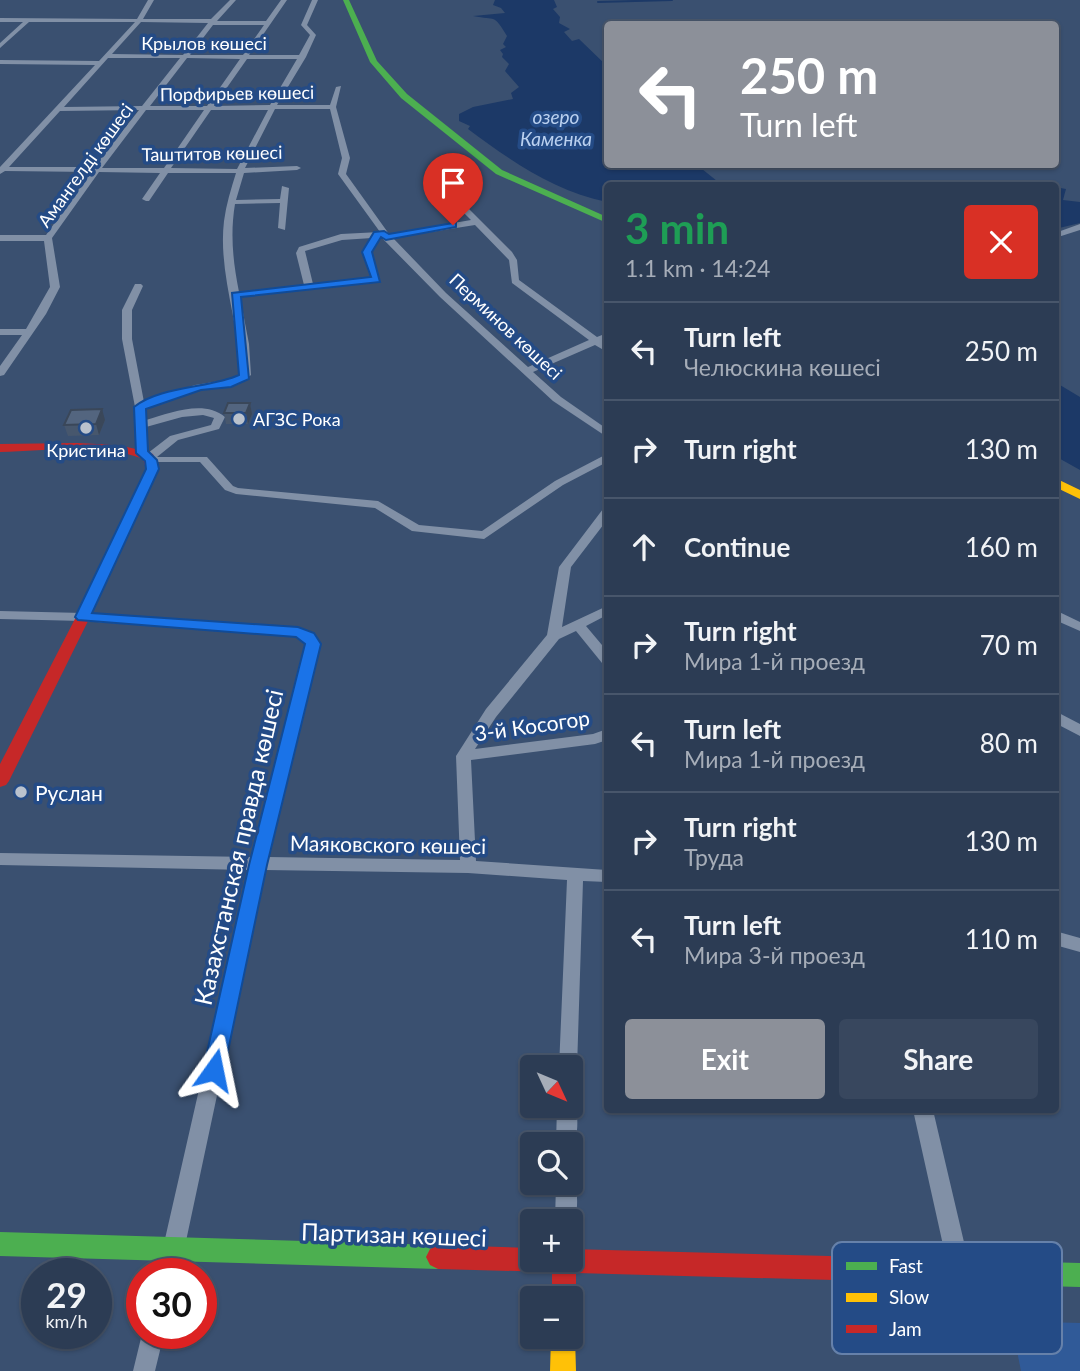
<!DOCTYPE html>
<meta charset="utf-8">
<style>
:root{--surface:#2c3c54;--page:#38475e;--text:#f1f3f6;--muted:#a6adb8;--line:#48566b;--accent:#8c9099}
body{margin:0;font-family:Lato,sans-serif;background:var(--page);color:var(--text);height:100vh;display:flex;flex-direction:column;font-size:26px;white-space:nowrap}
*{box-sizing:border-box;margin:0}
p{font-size:23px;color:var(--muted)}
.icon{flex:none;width:38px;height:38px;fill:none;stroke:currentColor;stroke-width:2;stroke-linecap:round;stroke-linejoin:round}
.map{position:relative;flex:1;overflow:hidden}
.side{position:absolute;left:604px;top:182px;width:455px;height:931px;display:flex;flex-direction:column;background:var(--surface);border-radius:7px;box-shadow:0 2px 5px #0004,0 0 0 2px var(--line)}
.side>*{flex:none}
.hud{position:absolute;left:604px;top:21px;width:455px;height:147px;border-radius:7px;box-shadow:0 2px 5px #0004,0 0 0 2px var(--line);background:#8c9099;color:#fff;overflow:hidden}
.needle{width:46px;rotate:134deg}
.buttons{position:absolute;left:520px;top:1055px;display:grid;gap:14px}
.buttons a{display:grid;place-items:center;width:63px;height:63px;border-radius:7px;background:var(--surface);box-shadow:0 2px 5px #0004,0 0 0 2px var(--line);font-size:35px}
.speed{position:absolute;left:21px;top:1258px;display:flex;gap:14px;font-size:35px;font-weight:700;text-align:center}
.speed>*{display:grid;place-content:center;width:91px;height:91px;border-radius:50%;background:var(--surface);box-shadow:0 2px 5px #0004,0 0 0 2px var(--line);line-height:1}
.speed small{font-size:18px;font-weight:400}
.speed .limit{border:10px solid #d22;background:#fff;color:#111}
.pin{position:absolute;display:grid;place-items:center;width:60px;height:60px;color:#fff;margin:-72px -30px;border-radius:50% 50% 50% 0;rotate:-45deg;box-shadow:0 0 7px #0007}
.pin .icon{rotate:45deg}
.me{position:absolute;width:77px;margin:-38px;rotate:12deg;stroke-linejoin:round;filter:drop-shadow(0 0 5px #0008)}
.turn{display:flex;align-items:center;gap:24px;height:147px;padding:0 21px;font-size:32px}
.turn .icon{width:91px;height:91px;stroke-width:2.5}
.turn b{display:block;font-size:49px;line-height:60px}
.round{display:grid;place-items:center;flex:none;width:74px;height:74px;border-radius:7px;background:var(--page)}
.summary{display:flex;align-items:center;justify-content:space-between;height:119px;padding:0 21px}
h1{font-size:42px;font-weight:700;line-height:52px;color:#1e9e55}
.action{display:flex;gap:14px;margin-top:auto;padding:14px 21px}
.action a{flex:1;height:80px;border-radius:7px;background:var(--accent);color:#fff;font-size:28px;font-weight:700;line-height:80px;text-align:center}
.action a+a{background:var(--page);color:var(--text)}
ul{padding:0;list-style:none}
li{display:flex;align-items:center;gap:21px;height:98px;padding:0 21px;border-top:2px solid var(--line)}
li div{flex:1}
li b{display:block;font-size:26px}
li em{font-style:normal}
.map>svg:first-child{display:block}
.green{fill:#305a98}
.water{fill:#1c3967}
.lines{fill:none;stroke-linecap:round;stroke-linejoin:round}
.stream{stroke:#1c3967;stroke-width:2}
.street{fill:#8190a6;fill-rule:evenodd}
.fast{fill:#4caf50;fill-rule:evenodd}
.slow{fill:#ffc107;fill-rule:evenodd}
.jam{fill:#c62828;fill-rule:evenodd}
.wall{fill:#47576d}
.shaded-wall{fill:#3a4759}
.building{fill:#53657f;stroke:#3a4759;stroke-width:2}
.route{fill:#1a73e8;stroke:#114b97;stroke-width:2}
.poi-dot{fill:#bac2cd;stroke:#244b86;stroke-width:2.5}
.labels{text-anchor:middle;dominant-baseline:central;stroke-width:7;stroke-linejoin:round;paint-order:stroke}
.far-street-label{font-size:18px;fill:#fff;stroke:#244b86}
.far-poi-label{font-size:18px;fill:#fff;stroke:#244b86;text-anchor:start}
.far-water-label{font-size:19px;font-style:italic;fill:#bbd1f0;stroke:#244b86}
.street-label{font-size:21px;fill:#fff;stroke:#244b86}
.poi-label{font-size:21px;fill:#fff;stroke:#244b86;text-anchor:start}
.near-street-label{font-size:24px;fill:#fff;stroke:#244b86}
.key{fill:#244b86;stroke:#6681aa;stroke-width:2}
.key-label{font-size:19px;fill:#fff}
</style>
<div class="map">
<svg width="1080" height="1371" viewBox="0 0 1080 1371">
<rect width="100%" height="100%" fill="#3a5070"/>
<!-- green -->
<path class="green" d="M1011,1321L1080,1323V1371H1021Z"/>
<!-- water -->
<path class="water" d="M495,0H554L557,7L553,9L560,17L559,23L570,29L564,32L572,41L579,39L607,66V164L697,165L722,185L607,186V202C554,191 511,161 468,129L470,126L459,121V114L473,107L513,99L511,93L519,87L505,71L509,64L502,57L503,54L500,50L506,47L503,44L507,36C493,13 497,21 473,16L505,13L501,8L493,5Z
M1055,187L1066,189L1063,200L1080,202V223L1055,229Z
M1055,382L1080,397V470L1055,456Z"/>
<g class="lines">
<!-- stream -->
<path class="stream" d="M598,2L672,0"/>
<!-- street -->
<path class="street" d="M148,0H154L143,19H211L230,0H236L217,21H266L281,0H287L249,55H299L310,35L301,25L312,0H318L307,25L316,35L306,57L277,105H330L336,87L341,86L336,107L350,158L346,174L389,234L471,220L461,210L468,208L512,252L517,260L519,280L597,337L607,333V339L603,341L607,345V352L595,345L533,372L561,397L607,429V437L553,401L440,297L381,237L372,251L379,282L240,297L249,344L251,375L239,384L201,390L145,409L146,420C170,413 204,399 225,417L219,429L178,440L157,457H207L233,486L238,488L378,501L419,525L482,531L555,481L603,456L607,455V462L563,485L484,539L412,531L375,508L236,494L225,490L200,462H147L144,456L136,453L135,407L122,339V310L135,284H141L143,286L132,310V339L144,402L195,385L232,379L241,374C239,323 218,272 224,221C226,205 231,189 236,173H168L149,201H146L142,199L160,173L99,172L52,238L60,287L46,314L4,375L0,376V366L22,335H0V329H26L50,287L44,241H0V235H46L91,172L5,171L0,174V167L95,65L0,64V60L99,61L135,22H29L0,48V43L23,22H0V18L137,19ZM141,22L208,23L183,55L112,54ZM213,25H264L243,55H190ZM108,58H180L142,106L64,107ZM187,58L240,59L207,106H150ZM247,59H297L270,105L214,106ZM275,109H330L342,158L338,174L380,232L341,234L299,247L296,253L304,285L239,292C233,262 230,234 235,204L280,203L278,228L285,230L289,188L282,186L280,199L236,200L244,173L297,170L301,168L297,166L245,168ZM139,110L94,167H9L60,111ZM146,110H204L164,168H102ZM211,110H268L237,169L171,168ZM475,225L509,260L512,283L589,340L528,367L446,293L393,238ZM372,238L364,251L371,278L313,284L305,251L342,240ZM203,415L214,418L211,425L170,436L148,453L146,427L182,417Z
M1080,224V230L1055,238V233Z
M603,509H607V520L571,567L562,627L607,606V615L586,626L607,651V664L602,663L576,631L559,639L496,717L475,749L593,734L607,729V740L595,744L471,760L476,861L607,870V882L583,881L577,1068L575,1074L570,1076V1068H559L567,880L468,873L265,870L179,1274H157L249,870L0,865V853L252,857L306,644L304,639L296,636L83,621L0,619V611L83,613L298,628L314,633L320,644L268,857L460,860L456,756L486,709L547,635L559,567Z
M1055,610L1080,622V631L1055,620Z
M1055,711L1080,724V736L1055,723Z
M1055,931L1080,938V952L1055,945Z
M570,1098L574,1100C579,1112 579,1142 570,1152V1144H556L557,1106H570Z
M913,1110H933L971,1272L968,1280L960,1283L952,1280L949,1272Z
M570,1175C580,1185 579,1219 570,1230V1222H555L556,1183H570Z
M142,1334H164L155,1371H133Z"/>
<!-- fast -->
<path class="fast" d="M343,0H349L377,61L407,94L502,170L607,217V223L496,174L401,98L370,62Z
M0,1232L438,1245L446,1249L450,1257L446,1265L438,1269L0,1256Z
M906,1258L1080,1263V1287L906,1282L898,1278L894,1270L898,1262Z"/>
<!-- slow -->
<path class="slow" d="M1055,478L1080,490V499L1055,487Z
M570,1328L575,1337L576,1371H550L551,1337H570Z"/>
<!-- jam -->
<path class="jam" d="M77,443C104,444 129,445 153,454L158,469L90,617L9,781L6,785L0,787V764L76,617L146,469L143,459C100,442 46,451 0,452V444Z
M438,1245L532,1248V1260H570V1249L906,1258L914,1262L918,1270L914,1278L906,1282L576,1273V1298L570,1307V1298H552V1272L438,1269L430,1265L426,1257L430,1249Z"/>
</g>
<!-- wall -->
<path class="wall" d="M250,403L252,414L248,424H226L224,413Z
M105,420L99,435L68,436L64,425Z"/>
<!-- shaded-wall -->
<path class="shaded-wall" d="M250,403L252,414L248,424L246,413Z
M102,409L105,420L99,435L96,424Z"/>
<!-- building -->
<path class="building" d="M228,403H250L246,413H224Z
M102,409L96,424L64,425L71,410Z"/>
<!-- route -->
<path class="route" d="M453,223H456V227L386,240L381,237L372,252L380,282L241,297L249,379L231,387L201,390L146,409L148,451L157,460L159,469L92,613L298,627L314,633L321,644L267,865L224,1070L221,1077L214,1079L206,1077L203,1070L249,865L305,644L296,637L78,620L75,617L146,469L145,461L136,453L134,407C159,386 211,388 239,375L232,293L371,277L362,252L374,232L384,231L389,234Z"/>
<!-- markers -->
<g class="poi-dot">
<circle cx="239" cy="419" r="7"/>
<circle cx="86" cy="428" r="7"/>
<circle cx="21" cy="792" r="7"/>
</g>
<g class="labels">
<!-- far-street labels -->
<g class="far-street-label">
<text x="204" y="43">Крылов көшесі</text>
<text transform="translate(237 93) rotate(-1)">Порфирьев көшесі</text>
<text transform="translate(212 153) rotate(-1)">Таштитов көшесі</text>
<text transform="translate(85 165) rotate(-54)">Амангелді көшесі</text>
<text transform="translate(506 326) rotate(43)">Перминов көшесі</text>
</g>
<!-- far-poi labels -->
<g class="far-poi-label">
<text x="253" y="419">АГЗС Рока</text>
<text x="86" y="450" text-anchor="middle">Кристина</text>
</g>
<!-- far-water labels -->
<g class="far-water-label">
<text x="556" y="116">озеро<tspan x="556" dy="22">Каменка</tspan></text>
</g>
<!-- street labels -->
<g class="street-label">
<text transform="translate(532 725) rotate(-8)">3-й Косогор</text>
<text transform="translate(388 844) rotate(1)">Маяковского көшесі</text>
</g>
<!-- poi labels -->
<g class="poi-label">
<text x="35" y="792">Руслан</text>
</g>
<!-- near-street labels -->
<g class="near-street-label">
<text transform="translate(238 847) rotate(-77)">Казахстанская правда көшесі</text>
<text transform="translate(394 1234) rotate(2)">Партизан көшесі</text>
</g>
</g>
<!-- legend -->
<rect x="832" y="1242" width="230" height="112" rx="10" class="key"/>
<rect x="846" y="1262" width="31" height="8" fill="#4caf50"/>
<rect x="846" y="1293" width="31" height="9" fill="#ffc107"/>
<rect x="846" y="1325" width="31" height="8" fill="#c62828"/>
<g class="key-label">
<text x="889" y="1273">Fast</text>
<text x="889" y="1304">Slow</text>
<text x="889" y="1336">Jam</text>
</g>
</svg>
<div class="buttons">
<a><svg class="needle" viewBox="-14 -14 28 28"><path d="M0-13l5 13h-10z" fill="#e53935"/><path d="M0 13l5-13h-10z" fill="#a6adb8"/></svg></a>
<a><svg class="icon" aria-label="search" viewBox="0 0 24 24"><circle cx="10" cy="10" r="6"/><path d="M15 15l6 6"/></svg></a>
<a>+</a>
<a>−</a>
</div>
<div class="speed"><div>29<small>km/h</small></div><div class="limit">30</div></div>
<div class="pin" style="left:453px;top:225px;background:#d93025"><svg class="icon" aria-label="arrive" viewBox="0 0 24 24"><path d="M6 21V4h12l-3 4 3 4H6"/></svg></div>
<svg class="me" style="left:214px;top:1070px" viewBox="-20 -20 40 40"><path d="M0-17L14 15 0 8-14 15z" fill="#1a73e8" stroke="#fff" stroke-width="4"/></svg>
<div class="hud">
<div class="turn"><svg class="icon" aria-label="left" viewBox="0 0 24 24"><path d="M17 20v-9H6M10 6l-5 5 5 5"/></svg><div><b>250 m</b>Turn left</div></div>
</div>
<section class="side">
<div class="summary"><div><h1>3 min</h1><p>1.1 km · 14:24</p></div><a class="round" style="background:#d93025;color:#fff"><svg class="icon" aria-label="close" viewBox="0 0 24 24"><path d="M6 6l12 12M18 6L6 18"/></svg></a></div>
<ul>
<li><svg class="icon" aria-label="left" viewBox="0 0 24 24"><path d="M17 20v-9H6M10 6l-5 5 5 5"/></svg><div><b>Turn left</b><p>Челюскина көшесі</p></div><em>250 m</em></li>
<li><svg class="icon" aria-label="right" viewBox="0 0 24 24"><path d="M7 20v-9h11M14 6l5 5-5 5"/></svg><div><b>Turn right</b></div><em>130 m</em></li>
<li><svg class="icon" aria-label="ahead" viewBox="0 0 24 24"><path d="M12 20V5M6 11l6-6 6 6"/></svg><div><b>Continue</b></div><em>160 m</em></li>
<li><svg class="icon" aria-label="right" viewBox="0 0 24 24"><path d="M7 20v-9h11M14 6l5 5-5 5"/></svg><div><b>Turn right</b><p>Мира 1-й проезд</p></div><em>70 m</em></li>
<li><svg class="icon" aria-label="left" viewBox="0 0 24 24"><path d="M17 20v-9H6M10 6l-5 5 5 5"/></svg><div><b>Turn left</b><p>Мира 1-й проезд</p></div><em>80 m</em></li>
<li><svg class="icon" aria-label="right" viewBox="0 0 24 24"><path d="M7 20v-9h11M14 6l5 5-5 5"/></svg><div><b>Turn right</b><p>Труда</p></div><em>130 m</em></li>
<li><svg class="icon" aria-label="left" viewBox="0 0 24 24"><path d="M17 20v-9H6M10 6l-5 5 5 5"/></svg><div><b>Turn left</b><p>Мира 3-й проезд</p></div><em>110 m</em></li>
</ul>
<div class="action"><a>Exit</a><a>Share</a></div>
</section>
</div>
